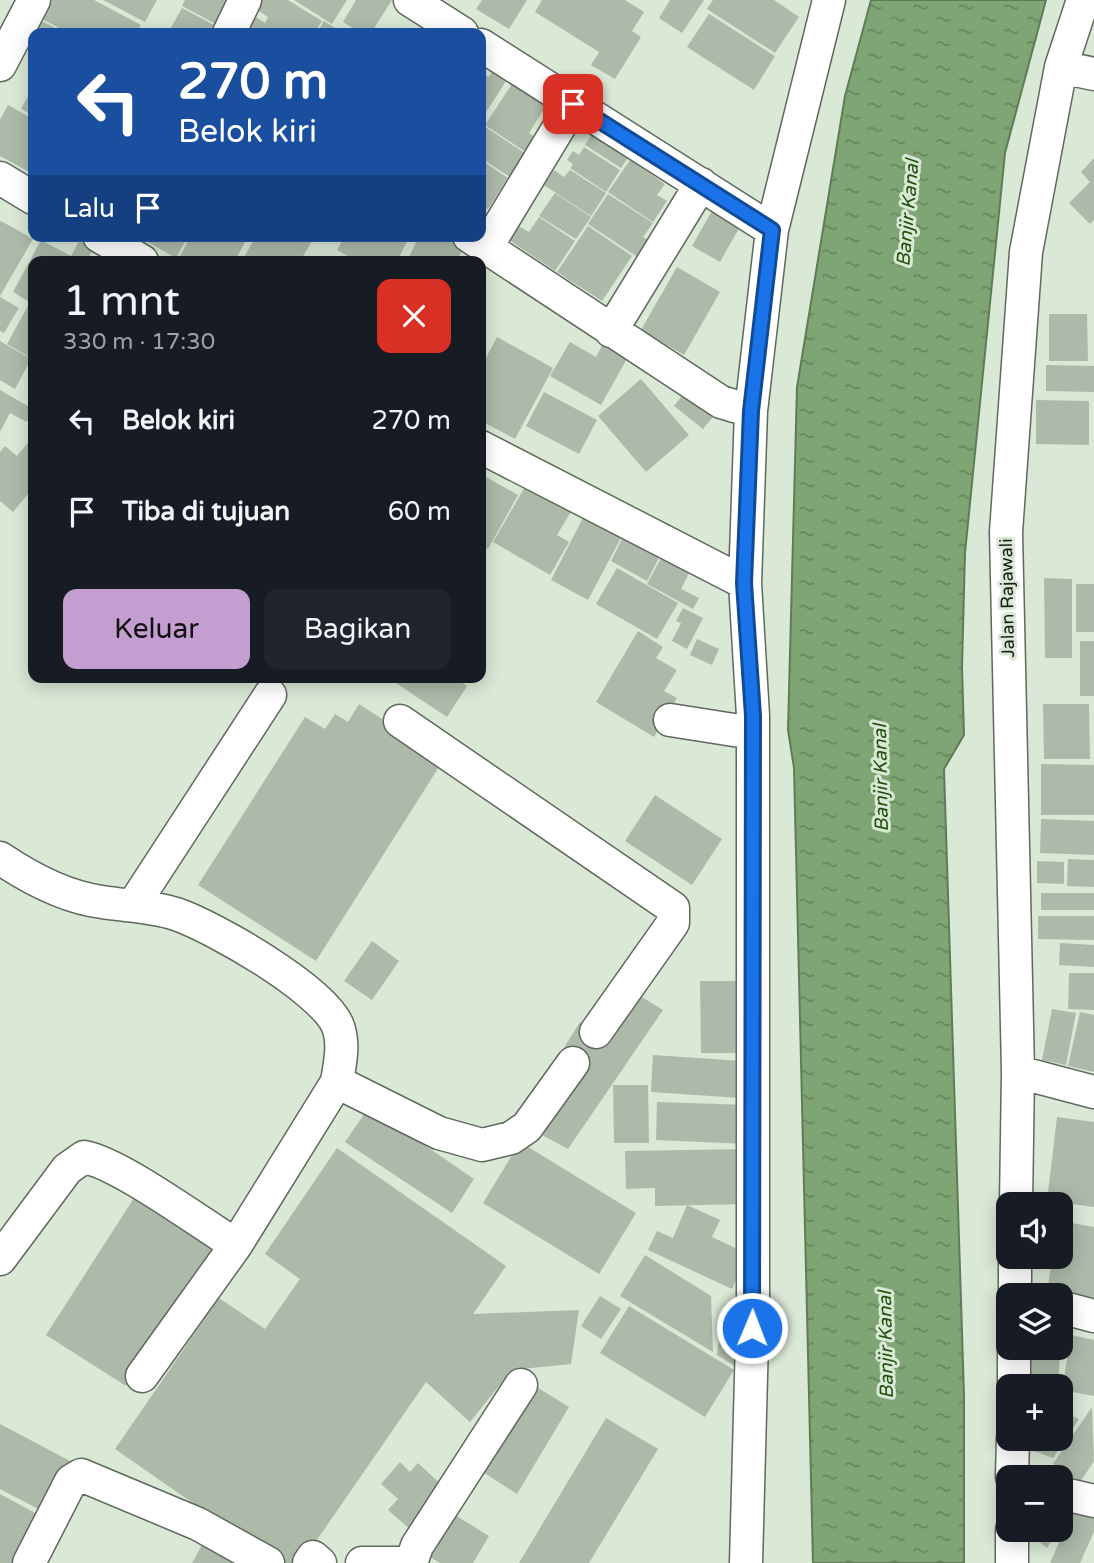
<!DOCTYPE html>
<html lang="id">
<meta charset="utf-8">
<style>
:root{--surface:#171b24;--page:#20242c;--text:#f1f3f6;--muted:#9ea1a6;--accent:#c49ed1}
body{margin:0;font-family:"Varela Round",sans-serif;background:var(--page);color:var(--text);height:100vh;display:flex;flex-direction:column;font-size:26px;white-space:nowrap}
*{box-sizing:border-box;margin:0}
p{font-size:23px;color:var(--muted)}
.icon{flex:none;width:38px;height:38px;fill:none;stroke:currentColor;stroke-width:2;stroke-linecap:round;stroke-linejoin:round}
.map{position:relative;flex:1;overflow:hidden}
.details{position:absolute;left:28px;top:256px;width:458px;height:427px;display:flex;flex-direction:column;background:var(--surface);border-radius:14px;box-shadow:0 4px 18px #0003}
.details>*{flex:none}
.hud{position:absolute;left:28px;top:28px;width:458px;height:214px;border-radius:14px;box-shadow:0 4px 18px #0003;background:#1a4fa0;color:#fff;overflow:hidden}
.controls{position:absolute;left:996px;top:1192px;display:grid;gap:14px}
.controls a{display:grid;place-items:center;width:77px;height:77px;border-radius:14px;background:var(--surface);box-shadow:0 4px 18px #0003;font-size:35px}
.pin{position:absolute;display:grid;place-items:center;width:60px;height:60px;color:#fff;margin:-30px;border-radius:14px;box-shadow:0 4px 10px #0006}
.me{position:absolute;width:77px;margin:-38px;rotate:1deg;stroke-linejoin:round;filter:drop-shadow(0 0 5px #0008)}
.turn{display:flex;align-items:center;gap:24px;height:147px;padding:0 35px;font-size:32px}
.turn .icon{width:91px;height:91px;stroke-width:2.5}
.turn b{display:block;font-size:49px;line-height:60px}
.then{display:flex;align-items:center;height:66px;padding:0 35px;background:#0003;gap:14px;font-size:26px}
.round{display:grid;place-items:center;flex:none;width:74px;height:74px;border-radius:14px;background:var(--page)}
.head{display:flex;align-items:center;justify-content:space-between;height:119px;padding:0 35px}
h1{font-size:42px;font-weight:600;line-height:52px}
.button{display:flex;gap:14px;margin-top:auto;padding:14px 35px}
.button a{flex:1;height:80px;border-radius:14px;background:var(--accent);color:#111;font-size:28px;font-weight:600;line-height:80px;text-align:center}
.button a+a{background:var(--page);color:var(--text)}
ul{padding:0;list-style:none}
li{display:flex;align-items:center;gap:21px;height:91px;padding:0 35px}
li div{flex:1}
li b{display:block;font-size:26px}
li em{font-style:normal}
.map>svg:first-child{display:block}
.water{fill:url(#water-ripples);stroke:#5f7c57;stroke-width:2}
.building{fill:#adbaa9}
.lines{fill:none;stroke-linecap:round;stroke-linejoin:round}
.minor-casing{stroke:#5e6a5b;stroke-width:35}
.minor{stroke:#fff;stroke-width:32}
.route-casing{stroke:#114b97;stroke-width:18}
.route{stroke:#1a73e8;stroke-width:12}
.labels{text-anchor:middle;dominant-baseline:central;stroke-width:6;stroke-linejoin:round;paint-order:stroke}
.street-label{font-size:18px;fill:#181d17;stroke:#dae8d6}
.water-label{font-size:19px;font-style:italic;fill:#1f510b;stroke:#dae8d6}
</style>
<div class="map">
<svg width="1094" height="1563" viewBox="0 0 1094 1563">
<defs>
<pattern id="water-ripples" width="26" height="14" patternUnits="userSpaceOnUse" patternTransform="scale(1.75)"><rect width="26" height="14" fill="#7ea573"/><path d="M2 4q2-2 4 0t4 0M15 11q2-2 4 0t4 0" fill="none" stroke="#66865d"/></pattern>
</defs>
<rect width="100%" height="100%" fill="#dae8d6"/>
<!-- water -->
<path class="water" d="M871,0H1046L1005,153L965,553L962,667L964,735L944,769L964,1395V1563H813L794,768L788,730L797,387L845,96Z"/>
<!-- building -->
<path class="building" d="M52,0H94L141,25L137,33H69L42,19Z
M103,0H157L145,22Z
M185,0H229L216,24L182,6Z
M261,0H288L322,21L314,33H251L244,29L253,15L265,23L268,17L256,9Z
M294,0H347L332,24Z
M356,0H392L371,33H361L343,22Z
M482,0H527L509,29L476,9Z
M542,0H625L644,12L632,31L641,37L615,79L591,65L599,52L535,12Z
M670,0H704L682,33L659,18Z
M713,0H774L799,17L775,53L707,9Z
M182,8L216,26L212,33H168Z
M709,14L775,56L754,90L687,47Z
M42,21L65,33H35Z
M324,21L343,33H317Z
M498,61L513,70L481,120V73L489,77Z
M512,84L546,106L529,133L542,142L533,157L485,125Z
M33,87V115L21,109Z
M8,105L33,119V174L0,156V120Z
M481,124L532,158L516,181L481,158Z
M598,125L634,149L621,168L585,145Z
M584,147L620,170L606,192L570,168L573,164L567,160L573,151L579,155Z
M1094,158V220L1090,224L1069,203L1090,182L1081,172Z
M481,160L508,178L488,209L481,205Z
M630,160L665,184L657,195L667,201L653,222L608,192Z
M554,170L564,177L570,170L606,193L591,216L544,185Z
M555,193L591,217L576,239L539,216Z
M608,194L653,223L643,237L653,243L642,260L588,224Z
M713,209L741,225L720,262L692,246Z
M539,217L575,241L555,271L509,240L518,226L529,232Z
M1,221L33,239L0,296V223Z
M588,226L632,256L602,301L557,272Z
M137,236H188L176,258Z
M191,236H248L235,261H184L179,258Z
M256,236H304L312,241L302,258L306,261H242Z
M345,236H410L397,261H357L337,250Z
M419,236H461L468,240L459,256L468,261H407Z
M41,240L71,256L79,241L93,249L87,261H33V304L13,292Z
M677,267L720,292L684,355L641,330Z
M0,297L19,308L4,333L0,331Z
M28,306L33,309L31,358L7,344Z
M1049,314H1087L1088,361H1049Z
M497,337L553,368L515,439L481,421V367Z
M0,341L31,359L15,389L0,380Z
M570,342L596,357L604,342L628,357L601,405L550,376Z
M1046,365L1094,366V392L1046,391Z
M641,379L689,435L646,472L598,416Z
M687,389L717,412L703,429L674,406Z
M0,390L33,409L27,422L10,413L0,432Z
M544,392L597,420L579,454L526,426Z
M1036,400L1089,401V445L1036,444Z
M33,437V464L30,467L33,470V488L13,512L0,501V452L5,446L17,456Z
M481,474L518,495L488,549L481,546Z
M529,480L574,507L557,535L569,542L550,575L493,542Z
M586,512L624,532L588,600L551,580Z
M625,533L662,552L647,581L611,561Z
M661,558L689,573L681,589L699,598L693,609L647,584Z
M617,568L678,603L657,639L596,604Z
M1044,578L1072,579V658H1045Z
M1076,584H1094V632H1076Z
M683,608L703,618L687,649L672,641L681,623L676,621Z
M638,631L663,647L656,658L677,670L664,691L677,698L654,737L596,702Z
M697,639L719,649L712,665L690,655Z
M1080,641H1094V696H1080Z
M387,677H454L467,686L447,717Z
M359,704L444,759L316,961L198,885L305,717L325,729L335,714L348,722Z
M1043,704H1089L1090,759H1044Z
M1041,764L1094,765V815H1041Z
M655,795L722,839L692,885L625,841Z
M1041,819L1094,821V855L1040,853Z
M1068,859L1094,860V887L1067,886Z
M1037,861L1064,862V884L1037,883Z
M1041,893H1094V910H1041Z
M1038,916H1094V940L1038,939Z
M372,941L399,961L372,1000L344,981Z
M1060,943L1094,945V967L1059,965Z
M1069,973H1094V1010L1068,1009Z
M700,981H740L741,1053H701Z
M632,991L663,1010L568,1149L542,1135L583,1069L560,1054L580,1022L603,1037Z
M1052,1009L1076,1013L1066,1065L1042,1060Z
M1080,1012L1094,1015V1072L1068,1066Z
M653,1055L742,1061L740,1098L651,1092Z
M613,1085H648L649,1143H614Z
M657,1102L749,1105L747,1144L656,1140Z
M369,1107L474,1179L452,1213L345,1142Z
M1057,1117L1094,1122V1207L1047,1201Z
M520,1142L636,1213L599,1274L483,1203Z
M337,1148L506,1266L473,1314L579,1310L571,1364L512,1370L470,1422L426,1382L301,1563H279L115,1449L219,1298L265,1329L300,1279L265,1254Z
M746,1149L747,1204L655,1206V1188L626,1189L625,1151Z
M134,1198L213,1249L126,1386L46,1335Z
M687,1205L720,1220L712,1237L748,1254L732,1289L648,1250L657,1231L673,1238Z
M1060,1221L1094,1227V1300L1047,1291L1053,1256H1060Z
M645,1255L711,1296L713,1352L620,1296Z
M600,1296L621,1309L601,1339L581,1326Z
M629,1306L734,1370L705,1417L600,1353Z
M722,1313L743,1314L738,1368L717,1355Z
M1071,1335L1094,1340V1396L1062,1390Z
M1030,1350L1060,1352L1058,1386H1028Z
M535,1386L569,1407L517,1494L483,1472Z
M1092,1407L1094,1461L1080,1482L1053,1464Z
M1060,1411L1079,1419L1053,1458L1026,1448V1438H1060Z
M606,1418L658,1449L589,1563H519Z
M0,1424L72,1462L46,1513L0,1489Z
M400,1462L410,1472L418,1463L446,1489L411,1530L388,1510L398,1499L381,1484Z
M0,1494L48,1520L26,1563H0Z
M1074,1508L1094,1517V1532L1080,1563H1050Z
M455,1515L489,1536L473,1563H440L430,1557Z
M1025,1530H1058L1047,1548Z
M208,1534L259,1563H192Z"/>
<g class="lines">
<defs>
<path id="minor" d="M410,0L462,33
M229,33L245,0
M481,45L772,230
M0,65L34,0
M1061,67L1094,74
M0,178L33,198
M99,236L142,261
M469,236L721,402L751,411
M486,248L573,104
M611,331L701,184
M481,447L745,583
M670,720L753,733
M400,721L673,908V923L596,1032
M0,858C31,879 65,897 102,902C127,906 151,906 176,914C214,927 320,988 337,1024C345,1042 340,1063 337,1082L236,1245
M134,904L270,695
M1018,1072L1094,1092
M337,1082L439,1133L482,1145L511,1138L527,1127L573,1063
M1016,1204L1018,1072L1006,532L1026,252L1061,67L1083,0
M0,1259L67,1169L84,1157C119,1163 202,1224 236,1245L142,1376
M1015,1295V1256
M1060,1307L1094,1316
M1014,1386V1348
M1012,1477L1013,1438
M1060,1493L1094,1501
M29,1563L71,1481L81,1475L198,1524L268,1563
M309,1563L313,1557L320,1563
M362,1563H399
M411,1563L417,1546L521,1385
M746,1563L753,1302V716L745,583L751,411L772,230L829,0
M1012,1563V1530"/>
</defs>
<!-- minor casing -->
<use href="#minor" class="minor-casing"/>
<!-- minor -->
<use href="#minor" class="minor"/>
</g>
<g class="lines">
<defs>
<path id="route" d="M573,104L772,230L751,411L744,583L753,716L752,1328"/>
</defs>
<!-- route casing -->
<use href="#route" class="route-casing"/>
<!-- route -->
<use href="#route" class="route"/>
</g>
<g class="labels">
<!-- street labels -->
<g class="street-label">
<text transform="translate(1007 598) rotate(-91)">Jalan Rajawali</text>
</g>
<!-- water labels -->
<g class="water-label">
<text transform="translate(908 213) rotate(-85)">Banjir Kanal</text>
<text transform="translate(881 778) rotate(-91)">Banjir Kanal</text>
<text transform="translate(886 1345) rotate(-91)">Banjir Kanal</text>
</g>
</g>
</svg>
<div class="controls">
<a><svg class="icon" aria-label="sound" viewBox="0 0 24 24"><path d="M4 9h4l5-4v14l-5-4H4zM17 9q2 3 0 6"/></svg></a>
<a><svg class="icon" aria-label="layers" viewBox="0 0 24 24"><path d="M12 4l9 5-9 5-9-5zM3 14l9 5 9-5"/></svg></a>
<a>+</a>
<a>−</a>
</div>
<div class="pin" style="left:573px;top:104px;background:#d93025"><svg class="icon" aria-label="arrive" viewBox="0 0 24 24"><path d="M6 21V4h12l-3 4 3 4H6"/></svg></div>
<svg class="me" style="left:752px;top:1328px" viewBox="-20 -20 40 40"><circle r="17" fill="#1a73e8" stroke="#fff" stroke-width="3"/><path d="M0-11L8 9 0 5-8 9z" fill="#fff"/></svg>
<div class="hud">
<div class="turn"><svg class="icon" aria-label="left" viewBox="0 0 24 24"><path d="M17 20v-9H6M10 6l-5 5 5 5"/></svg><div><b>270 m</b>Belok kiri</div></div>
<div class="then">Lalu<svg class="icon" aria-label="arrive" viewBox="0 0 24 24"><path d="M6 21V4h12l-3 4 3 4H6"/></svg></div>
</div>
<section class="details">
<div class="head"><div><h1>1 mnt</h1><p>330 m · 17:30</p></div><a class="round" style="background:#d93025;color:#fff"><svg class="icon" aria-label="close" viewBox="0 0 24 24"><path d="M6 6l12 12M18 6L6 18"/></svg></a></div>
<ul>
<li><svg class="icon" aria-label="left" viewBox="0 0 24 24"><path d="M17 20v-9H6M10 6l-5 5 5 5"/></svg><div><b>Belok kiri</b></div><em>270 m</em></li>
<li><svg class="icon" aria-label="arrive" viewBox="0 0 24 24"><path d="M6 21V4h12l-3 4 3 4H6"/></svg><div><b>Tiba di tujuan</b></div><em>60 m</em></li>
</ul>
<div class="button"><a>Keluar</a><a>Bagikan</a></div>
</section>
</div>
